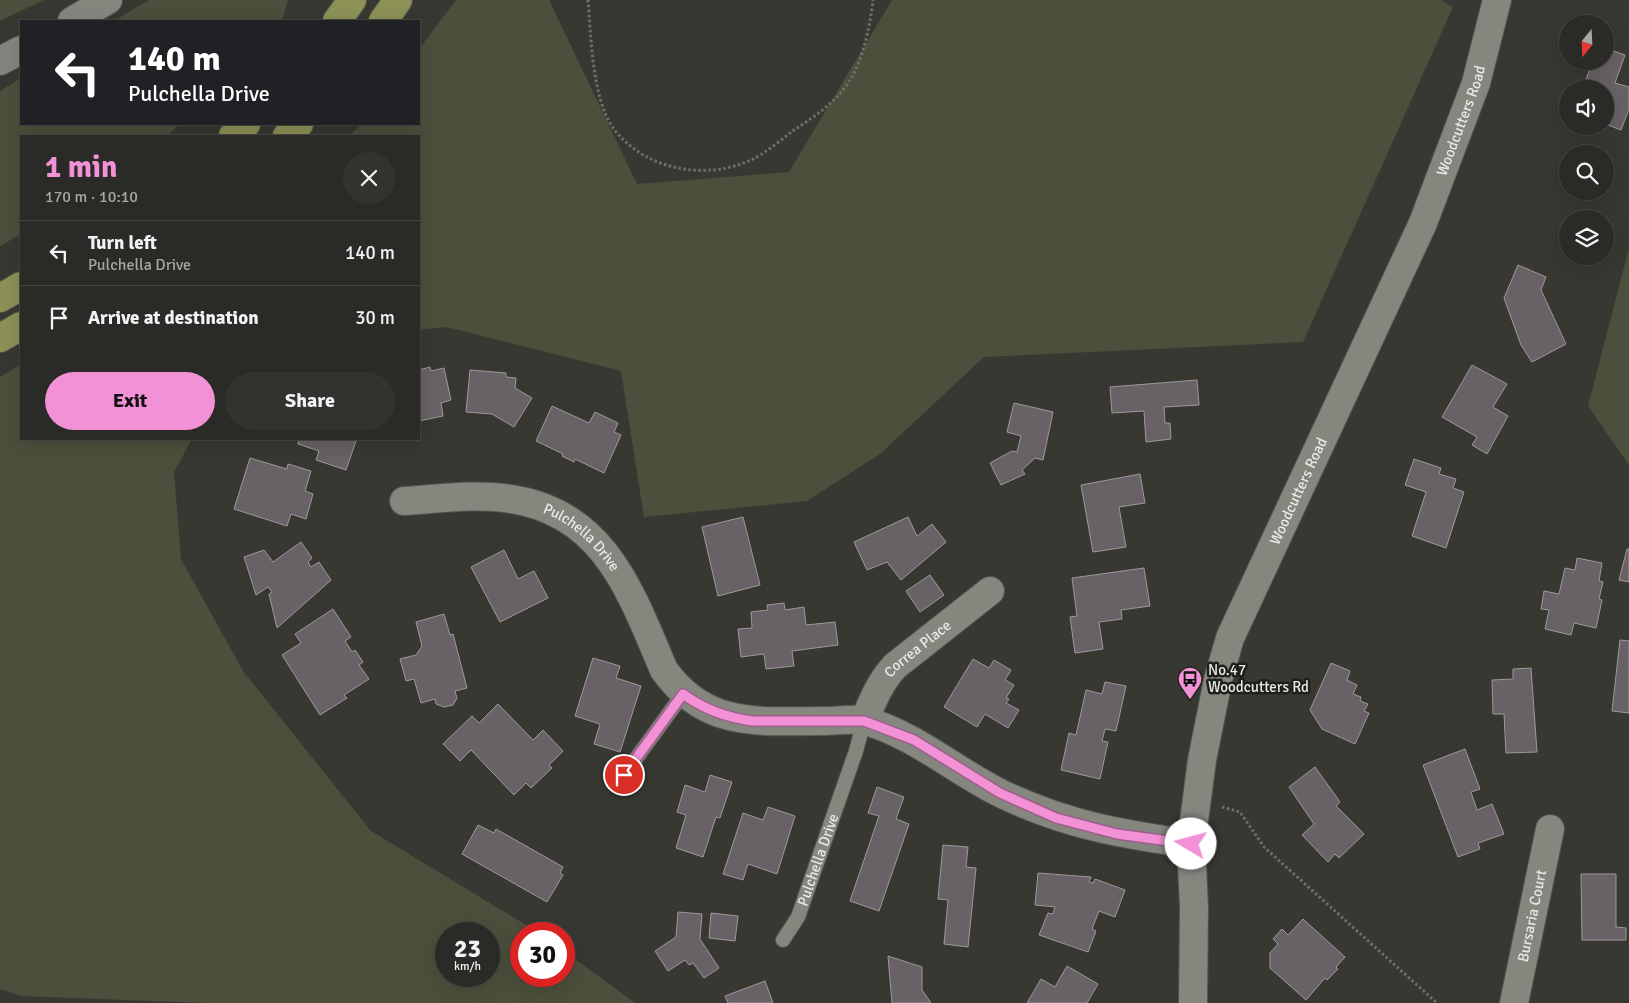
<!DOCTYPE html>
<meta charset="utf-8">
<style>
:root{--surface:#2a2a26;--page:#32322e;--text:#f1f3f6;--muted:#a5a7a7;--line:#464643;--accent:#f291d6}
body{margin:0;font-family:Signika,sans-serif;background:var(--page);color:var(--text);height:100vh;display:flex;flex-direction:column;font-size:19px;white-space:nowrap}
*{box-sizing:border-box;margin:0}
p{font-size:16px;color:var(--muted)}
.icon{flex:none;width:28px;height:28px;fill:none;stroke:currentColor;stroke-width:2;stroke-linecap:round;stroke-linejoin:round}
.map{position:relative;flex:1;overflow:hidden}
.drawer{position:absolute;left:20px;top:135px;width:400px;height:305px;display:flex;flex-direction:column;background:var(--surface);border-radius:0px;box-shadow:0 5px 20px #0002,0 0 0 1px var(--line)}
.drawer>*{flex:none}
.guide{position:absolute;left:20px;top:20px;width:400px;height:105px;border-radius:0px;box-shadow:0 5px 20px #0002,0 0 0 1px var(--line);background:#202124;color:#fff;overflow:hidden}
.needle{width:32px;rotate:198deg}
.controls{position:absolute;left:1559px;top:15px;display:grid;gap:10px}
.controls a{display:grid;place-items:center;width:55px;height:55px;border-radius:50%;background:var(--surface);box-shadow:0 5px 20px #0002,0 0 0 1px var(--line);font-size:25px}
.speed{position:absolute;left:435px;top:922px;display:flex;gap:10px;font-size:25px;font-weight:700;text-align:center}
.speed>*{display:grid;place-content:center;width:65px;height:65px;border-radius:50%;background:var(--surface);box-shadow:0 5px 20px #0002,0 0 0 1px var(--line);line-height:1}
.speed small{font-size:12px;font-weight:400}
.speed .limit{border:8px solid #d22;background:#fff;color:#111}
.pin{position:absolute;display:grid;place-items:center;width:42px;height:42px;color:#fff;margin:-21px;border:2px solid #fff;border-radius:50%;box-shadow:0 1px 5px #0007}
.me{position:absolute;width:55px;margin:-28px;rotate:278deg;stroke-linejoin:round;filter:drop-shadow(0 0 4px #0008)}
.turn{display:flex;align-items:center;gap:18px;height:105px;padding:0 25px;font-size:22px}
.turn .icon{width:65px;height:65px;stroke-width:2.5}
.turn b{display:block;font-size:35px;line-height:42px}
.round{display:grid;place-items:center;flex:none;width:52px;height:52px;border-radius:26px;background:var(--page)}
.overview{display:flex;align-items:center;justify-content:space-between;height:85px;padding:0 25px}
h1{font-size:30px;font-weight:700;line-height:38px;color:var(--accent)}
.primary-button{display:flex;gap:10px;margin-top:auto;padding:10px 25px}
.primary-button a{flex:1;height:58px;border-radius:30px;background:var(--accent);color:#111;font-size:20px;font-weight:700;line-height:58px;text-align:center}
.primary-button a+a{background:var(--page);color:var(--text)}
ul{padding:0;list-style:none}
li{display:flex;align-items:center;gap:15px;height:65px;padding:0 25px;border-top:1px solid var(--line)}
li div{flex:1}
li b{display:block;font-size:19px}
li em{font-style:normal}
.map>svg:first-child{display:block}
.green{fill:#4c4f3b;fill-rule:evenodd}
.building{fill:#686166;stroke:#9f989c}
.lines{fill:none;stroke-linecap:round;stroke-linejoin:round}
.service-casing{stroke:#53544f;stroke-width:16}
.minor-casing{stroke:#53544f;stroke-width:30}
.tertiary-casing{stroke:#53544f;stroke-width:30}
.trunk-casing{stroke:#53544f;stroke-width:30}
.path{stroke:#6e6f69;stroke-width:3;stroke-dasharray:2.5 2.5;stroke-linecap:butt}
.service{stroke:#85867e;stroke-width:14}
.minor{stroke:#85867e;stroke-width:28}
.tertiary{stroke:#85867e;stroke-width:28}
.trunk{stroke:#8c9156;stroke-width:28}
.route-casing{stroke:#9d5e8b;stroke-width:12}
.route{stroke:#f291d6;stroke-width:9}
.labels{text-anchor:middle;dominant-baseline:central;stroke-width:5;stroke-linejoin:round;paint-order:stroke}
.street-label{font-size:15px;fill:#e8e9e5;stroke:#1f1f1c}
.poi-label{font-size:15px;fill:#e8e9e5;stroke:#1f1f1c;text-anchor:start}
</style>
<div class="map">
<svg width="1629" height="1003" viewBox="0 0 1629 1003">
<rect width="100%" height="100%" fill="#383832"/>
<!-- green -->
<path class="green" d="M0,0H44L0,21Z
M149,0H288L283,17L279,21H114Z
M456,0H549L637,184L789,172L892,0H1441L1453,7L1303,342L984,357L880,454L807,501L644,517L621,371L447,327L419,330V136H349L362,124H419V49Z
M21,78V124H180L167,136H21V234L0,246V91Z
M1629,248V465L1588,406Z
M21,364V439H192L174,472L181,559L243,671L371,831L541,934H521V976H564V951L635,1003H207L20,996L0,989V377ZM446,934H489V976H446Z"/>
<!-- building -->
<path class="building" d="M1605,48L1625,55L1615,83L1629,87V109L1621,130L1605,124V89L1585,82L1593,61H1605Z
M1518,265L1546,277L1541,290L1566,344L1532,362L1521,345L1504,298Z
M1472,365L1507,384L1493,407L1508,416L1487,454L1472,445L1477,437L1442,417Z
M430,367L431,371L444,368L451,400L441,403L443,416L419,421V370Z
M470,370L506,373V377L516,378L515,388L532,398L514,427L492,414L466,412Z
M1197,380L1199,405L1164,407L1165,423H1170L1171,439L1146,442L1144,411L1112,413L1110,387Z
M1014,403L1053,412L1043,460L1035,458L1022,470L1025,474L1001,485L990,463L1012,451L1017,452L1021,436L1007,432Z
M552,406L589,423L595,412L618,423L614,432L621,435L604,473L575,459L574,462L562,456L563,454L536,441Z
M299,439H352L356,441L346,470L316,460L319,451L298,444Z
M250,458L287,469L288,464L311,471L305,491L313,494L306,519L291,514L287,526L234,509Z
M1414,459L1441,468L1439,474L1456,479L1453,488L1464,492L1446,548L1412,536L1426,492L1405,485Z
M1140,474L1145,503L1119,507L1126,547L1093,552L1081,485Z
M743,517L760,585L718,596L702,527Z
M908,517L917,536L932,524L946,542L901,580L887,562L867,570L854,542Z
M301,542L312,558L308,562L311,567L319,562L331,580L277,628L269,594L272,592L268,587L256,595L244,557L264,550L273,562Z
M1627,549H1629V582L1619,580Z
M504,550L518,579L534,571L548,598L500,622L471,567Z
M1577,558L1602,563L1599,581L1603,582L1599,599L1602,600L1596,628L1574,623L1571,635L1545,629L1549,610L1541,609L1544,591L1559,594L1565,568L1575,570Z
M1144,568L1150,606L1121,610L1122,619L1099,622L1103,649L1075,653L1070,617L1077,616L1072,578Z
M930,575L944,595L920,612L906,591Z
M784,603L785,610L804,607L806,625L835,622L838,645L792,651L794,666L766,669L764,654L741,657L738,629L752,628L751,612L768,610L767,605Z
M333,609L351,637L345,641L352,652L355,650L363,662L359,665L369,679L344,695L347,698L320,715L282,655L301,643L295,634Z
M444,614L450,635L453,634L467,688L455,691L457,698L453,705L444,707L436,704L435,699L421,703L414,679L406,681L400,659L416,655L422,646L416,622Z
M1620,640L1629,641V713L1612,711Z
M593,658L620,666L616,678L641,686L620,752L594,744L600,724L575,716Z
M973,659L989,668L994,660L1011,670L1005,680L1014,685L1006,698L1009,699L1006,703L1019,710L1008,728L985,714L977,727L944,707Z
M1331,663L1350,671L1347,680L1357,685L1353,694L1361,697L1360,701L1368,704L1364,711L1369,713L1355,744L1322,729L1310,710Z
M1531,668L1537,752L1506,753L1504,714H1493L1492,680L1513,679V669Z
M1105,682L1126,686L1116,731L1105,729L1102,741L1108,742L1100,779L1061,770L1069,733L1076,735L1086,690L1102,694Z
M498,704L533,740L543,730L563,751L549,765L552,768L531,788L526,783L514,795L471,750L460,761L443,744L472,716L479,723Z
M1465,749L1480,789L1471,792L1477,810L1492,804L1504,834L1478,843L1480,849L1458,857L1423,765Z
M1315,767L1340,802L1336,806L1364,834L1339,858L1335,854L1328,862L1302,835L1314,824L1289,787Z
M710,775L732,782L720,818L716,817L703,857L676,848L686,815L677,812L685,785L705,792Z
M877,787L904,797L896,819L909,824L879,911L850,901L879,816L868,813Z
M768,807L795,816L777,874L748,864L743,880L723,874L743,813L763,820Z
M478,825L494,833L496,829L563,867L560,873L563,875L547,902L462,854Z
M943,845L968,847L966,867L976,868L968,947L944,944L948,900L938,899Z
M1038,873L1091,877L1089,882L1093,883L1095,879L1125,890L1115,917L1099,911L1092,929L1096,931L1088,952L1039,935L1048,913L1053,914L1055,907L1035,905Z
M1581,874H1616V927L1626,928V940H1582Z
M678,912L702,914L700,939L719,968L704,978L693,963L689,965L685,960L668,971L655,951L676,937Z
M711,913L738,916L735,941L709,938Z
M1303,919L1345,957L1336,967L1338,969L1327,980L1325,978L1306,1000L1270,968V953L1278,944L1273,939L1282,929L1288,935Z
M888,956L922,967V990L931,1003H892Z
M1067,966L1098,984L1087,1003H1027L1041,979L1055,987Z
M765,981L773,1003H728L725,996Z"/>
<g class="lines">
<defs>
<g id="service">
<path d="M624,775L683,694"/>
<path id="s1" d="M783,940L798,917L856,751L864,721"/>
</g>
<g id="minor">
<path id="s2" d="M404,501C439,499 476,493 511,499C605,513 631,593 664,670C706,729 760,721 824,721C837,721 854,718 866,721C917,736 955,771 1002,794C1067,825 1121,834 1191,844"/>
<path id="s3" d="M864,721C873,700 880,682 895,666L990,591"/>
<path id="s4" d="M1193,1003L1194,907L1191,844L1202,760L1218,680L1230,638L1423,223L1476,83L1497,0"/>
<path id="s5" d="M1514,1003L1550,829"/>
</g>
<path id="tertiary" d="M72,21L108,0
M0,61L21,50"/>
<path id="trunk" d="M337,21L352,0
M383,21L398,0
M233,136L246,124
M287,136L299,124
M0,298L21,286
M0,338L21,326"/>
</defs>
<!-- service casing -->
<use href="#service" class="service-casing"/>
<!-- minor casing -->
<use href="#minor" class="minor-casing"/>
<!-- tertiary casing -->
<use href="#tertiary" class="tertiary-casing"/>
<!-- trunk casing -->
<use href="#trunk" class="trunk-casing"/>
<!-- path -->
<path class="path" d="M588,0C591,35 592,100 614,129C645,170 705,181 751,160C766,153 781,140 794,130C817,115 841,99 854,73C865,51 870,24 873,0
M1222,807L1240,812L1264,847L1437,1003"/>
<!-- service -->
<use href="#service" class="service"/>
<!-- minor -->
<use href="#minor" class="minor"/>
<!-- tertiary -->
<use href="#tertiary" class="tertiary"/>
<!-- trunk -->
<use href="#trunk" class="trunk"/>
</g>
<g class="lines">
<defs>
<path id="route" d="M624,775L683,694C705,710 726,717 752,721H864L914,740L1000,793L1056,818L1117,834L1191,844"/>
</defs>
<!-- route casing -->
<use href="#route" class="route-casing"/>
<!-- route -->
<use href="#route" class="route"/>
</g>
<!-- icons -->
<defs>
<symbol id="bus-pin" viewBox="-11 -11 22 30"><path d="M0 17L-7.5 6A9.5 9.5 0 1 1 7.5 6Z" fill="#f291d6" stroke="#1f1f1c"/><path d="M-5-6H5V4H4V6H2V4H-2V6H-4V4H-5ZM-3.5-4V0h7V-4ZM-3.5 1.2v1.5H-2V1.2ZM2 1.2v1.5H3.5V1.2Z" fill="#111"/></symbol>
</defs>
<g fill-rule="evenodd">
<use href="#bus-pin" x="1176" y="665" width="28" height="38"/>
</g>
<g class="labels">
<!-- street labels -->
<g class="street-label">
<text stroke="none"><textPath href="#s4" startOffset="936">Woodcutters Road</textPath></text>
<text stroke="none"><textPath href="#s4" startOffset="531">Woodcutters Road</textPath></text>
<text stroke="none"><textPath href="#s2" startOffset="190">Pulchella Drive</textPath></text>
<text stroke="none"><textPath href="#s3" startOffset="92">Correa Place</textPath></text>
<text stroke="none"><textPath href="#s1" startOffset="88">Pulchella Drive</textPath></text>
<text stroke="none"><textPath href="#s5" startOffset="89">Bursaria Court</textPath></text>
</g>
<!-- poi labels -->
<g class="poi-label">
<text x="1208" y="670">No.47<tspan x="1208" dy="17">Woodcutters Rd</tspan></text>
</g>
</g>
</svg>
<div class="controls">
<a><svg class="needle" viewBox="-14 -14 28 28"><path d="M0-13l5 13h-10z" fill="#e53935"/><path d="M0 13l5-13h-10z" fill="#a5a7a7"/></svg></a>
<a><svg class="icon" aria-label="sound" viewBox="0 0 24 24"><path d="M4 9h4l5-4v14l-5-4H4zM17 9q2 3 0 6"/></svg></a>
<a><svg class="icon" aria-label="search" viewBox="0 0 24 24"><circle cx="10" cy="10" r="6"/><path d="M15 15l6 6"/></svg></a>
<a><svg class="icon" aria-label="layers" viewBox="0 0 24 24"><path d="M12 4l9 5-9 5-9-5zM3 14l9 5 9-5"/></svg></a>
</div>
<div class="speed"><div>23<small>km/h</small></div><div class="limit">30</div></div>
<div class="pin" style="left:624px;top:775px;background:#d93025"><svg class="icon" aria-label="arrive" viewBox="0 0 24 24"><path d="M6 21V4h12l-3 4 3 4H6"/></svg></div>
<svg class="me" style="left:1191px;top:844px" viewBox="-20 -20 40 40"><circle r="19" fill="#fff"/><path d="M0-13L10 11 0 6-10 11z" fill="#f291d6"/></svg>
<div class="guide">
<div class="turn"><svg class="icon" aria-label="left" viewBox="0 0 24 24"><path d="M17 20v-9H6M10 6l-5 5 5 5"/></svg><div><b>140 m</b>Pulchella Drive</div></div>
</div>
<section class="drawer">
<div class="overview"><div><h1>1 min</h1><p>170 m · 10:10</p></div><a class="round"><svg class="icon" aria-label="close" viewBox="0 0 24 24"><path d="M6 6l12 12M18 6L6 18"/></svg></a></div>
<ul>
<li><svg class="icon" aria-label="left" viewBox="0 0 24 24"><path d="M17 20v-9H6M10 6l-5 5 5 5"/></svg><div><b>Turn left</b><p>Pulchella Drive</p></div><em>140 m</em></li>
<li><svg class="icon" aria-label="arrive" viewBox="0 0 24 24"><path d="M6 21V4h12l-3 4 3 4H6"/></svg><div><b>Arrive at destination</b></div><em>30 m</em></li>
</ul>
<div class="primary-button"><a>Exit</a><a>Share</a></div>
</section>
</div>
